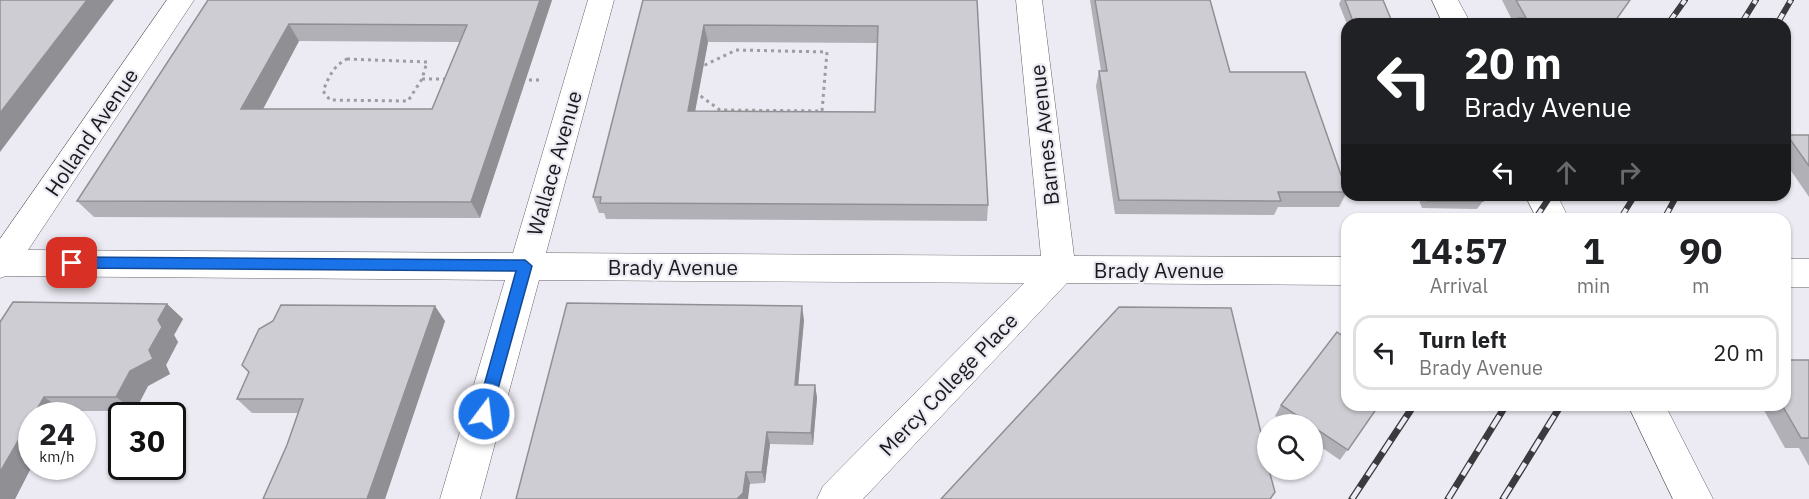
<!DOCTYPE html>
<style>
:root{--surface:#fff;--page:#f6f6f6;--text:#202124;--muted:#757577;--line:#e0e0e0}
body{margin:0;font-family:"IBM Plex Sans",sans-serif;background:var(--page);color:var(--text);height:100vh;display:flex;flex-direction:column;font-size:22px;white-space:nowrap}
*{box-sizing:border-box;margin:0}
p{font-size:20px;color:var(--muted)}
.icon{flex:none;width:33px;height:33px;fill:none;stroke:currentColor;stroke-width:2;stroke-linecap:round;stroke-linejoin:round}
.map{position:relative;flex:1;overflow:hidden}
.drawer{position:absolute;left:1341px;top:213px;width:450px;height:198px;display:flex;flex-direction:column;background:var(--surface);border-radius:18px;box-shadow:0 2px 4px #0004}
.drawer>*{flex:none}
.banner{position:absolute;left:1341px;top:18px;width:450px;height:183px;border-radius:18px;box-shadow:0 2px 4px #0004;background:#202124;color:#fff;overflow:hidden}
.controls{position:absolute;left:1257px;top:414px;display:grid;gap:12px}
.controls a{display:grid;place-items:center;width:66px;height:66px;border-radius:50%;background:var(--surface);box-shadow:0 2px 4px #0004;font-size:30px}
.speed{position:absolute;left:18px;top:402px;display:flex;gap:12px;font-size:30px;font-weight:700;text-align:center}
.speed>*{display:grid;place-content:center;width:78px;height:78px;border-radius:50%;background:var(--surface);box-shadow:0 2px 4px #0004;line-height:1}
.speed small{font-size:15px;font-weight:400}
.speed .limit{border:3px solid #111;border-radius:9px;background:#fff;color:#111}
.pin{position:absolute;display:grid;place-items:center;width:51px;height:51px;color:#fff;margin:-26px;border-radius:12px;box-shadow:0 3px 9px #0006}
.me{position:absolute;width:66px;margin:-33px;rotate:15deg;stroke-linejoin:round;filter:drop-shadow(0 0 4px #0008)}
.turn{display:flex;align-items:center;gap:21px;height:126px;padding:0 24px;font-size:27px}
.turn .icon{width:78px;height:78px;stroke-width:2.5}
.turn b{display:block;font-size:42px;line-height:51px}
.lanes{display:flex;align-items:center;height:57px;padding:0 24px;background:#0003;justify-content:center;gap:30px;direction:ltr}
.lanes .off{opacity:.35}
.eta{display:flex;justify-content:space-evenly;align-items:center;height:102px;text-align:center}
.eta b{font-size:36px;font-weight:700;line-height:42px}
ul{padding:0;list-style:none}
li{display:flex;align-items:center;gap:18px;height:75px;margin:0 12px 9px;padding:0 12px;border:3px solid var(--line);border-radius:18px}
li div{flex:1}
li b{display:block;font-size:22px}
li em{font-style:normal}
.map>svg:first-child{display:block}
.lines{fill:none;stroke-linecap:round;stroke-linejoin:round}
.minor-casing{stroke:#65646a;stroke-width:1}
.path{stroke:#9d9ca2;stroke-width:3;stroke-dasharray:3 4;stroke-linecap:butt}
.minor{fill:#fff;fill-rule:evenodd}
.rail-far1-casing{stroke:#3b3a3e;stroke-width:6}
.rail-casing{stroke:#3b3a3e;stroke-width:7}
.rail-far1{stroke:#eceaf2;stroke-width:4;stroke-dasharray:12;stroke-linecap:butt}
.rail{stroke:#eceaf2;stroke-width:4.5;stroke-dasharray:14;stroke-linecap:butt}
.wall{fill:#b1b0b6;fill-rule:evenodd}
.shaded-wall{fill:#909094}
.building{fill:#cecdd4;stroke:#909094;stroke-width:1.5;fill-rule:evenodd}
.route{fill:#1a73e8;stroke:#114b97;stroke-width:1.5}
.labels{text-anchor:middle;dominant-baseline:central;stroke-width:4.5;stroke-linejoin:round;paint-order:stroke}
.street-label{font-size:21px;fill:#1a1a1d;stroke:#eceaf2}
</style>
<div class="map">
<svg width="1809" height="499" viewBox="0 0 1809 499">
<rect width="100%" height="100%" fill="#eceaf2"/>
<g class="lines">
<defs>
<path id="minor" d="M167,0H194L28,250L513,253L588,0H614L546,253L1041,256L1016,0H1042L1074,256L1347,257V285L1067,283L863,499H817L823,486L1024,283L539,280L480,499H440L505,280L6,276L0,278V239Z
M1432,0H1458L1471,24H1443Z
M1525,195H1557L1569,219H1537Z
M1785,259H1809V287H1785Z
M1628,405H1665L1713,499H1673Z"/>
</defs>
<!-- minor casing -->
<use href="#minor" class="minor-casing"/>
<!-- path -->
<path class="path" d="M347,59L427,62L422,79L408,101L330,100L323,91C329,77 333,66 347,59Z
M422,79H449
M522,80H540
M695,92L720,110L822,111L827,52L736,50L701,67"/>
<!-- minor -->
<use href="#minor" class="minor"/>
<defs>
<path id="rail-far1" d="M1668,24L1685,0
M1741,24L1756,0
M1777,24L1791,0
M1535,219L1551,195
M1620,219L1635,195
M1664,219L1677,195"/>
<path id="rail" d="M1352,499L1414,405
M1448,499L1506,405
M1503,499L1561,405"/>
</defs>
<!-- rail-far1 casing -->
<use href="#rail-far1" class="rail-far1-casing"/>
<!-- rail casing -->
<use href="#rail" class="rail-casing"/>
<!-- rail-far1 -->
<use href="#rail-far1" class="rail-far1"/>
<!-- rail -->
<use href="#rail" class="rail"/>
</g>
<!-- wall -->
<path class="wall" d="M208,0H552L480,218L94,217L77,201ZM299,41L460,42L432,109H263Z
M643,0H977L988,205L987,221L606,219L604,213H599L593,197ZM708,42L877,43L875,112L695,111Z
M1090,0H1210L1230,72L1347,192L1339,207H1278L1274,215L1115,214L1096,86L1099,71H1101Z
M1341,0H1383L1393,24H1347L1339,4Z
M1502,0H1630L1613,24H1514Z
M1787,135H1809V197L1785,162V137Z
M1417,195H1480L1483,201L1477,209L1422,208Z
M167,304L183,319L174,335L178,342L166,365L170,374L148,386L135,411H64L61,416H32V466L15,499H0V322Z
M804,320L798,385H815L817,398L813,445L770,444L765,483L516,499Z
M445,321L385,499H263L287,445L299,413H252L237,399Z
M1337,332L1347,339V405H1379L1340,460L1312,441V424H1288L1275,416L1281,405Z
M1809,360V466L1799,448H1785L1761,405H1785Z"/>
<!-- shaded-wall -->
<path class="shaded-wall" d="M87,0H114L0,152V113Z
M540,0H552L480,218L471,202Z
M289,24L299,41L254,126L241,109Z
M704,25L708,42L692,128L688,111Z
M167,304L183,319L174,335L178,342L166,365L170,374L148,386L135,411L116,397L130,371L149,350L158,320Z
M435,306L445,321L385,499H367Z
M802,306L804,320L797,398L795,385Z
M815,385L817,398L813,445L811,433Z
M44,397L64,411L61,416H33Z
M32,417V466L15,499H0V472Z
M767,432L770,444L765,483L762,472Z
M746,472L750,483L748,499H737Z"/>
<!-- building -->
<path class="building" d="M0,0H87L0,113Z
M208,0H540L471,202L77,201ZM289,24L467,25L432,109H241Z
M643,0H977L988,205L600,203L601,197H593ZM704,25L878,26L875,112L688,111Z
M1095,0H1210L1230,72H1305L1347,192H1278L1281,201L1119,200L1099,71H1107Z
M1345,0H1383L1393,24H1354Z
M1516,0H1630L1613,24H1521L1518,18H1526Z
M1787,135H1809V166Z
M1425,195H1480L1483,201H1427Z
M13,302L167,304L158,320L162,327L149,350L153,359L130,371L116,397H44L33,416H32V417L0,472V322Z
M567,303L802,306L795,385H815L811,433L767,432L762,472H746L743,493L737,499H516Z
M281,305L435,306L367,499H263L287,445L303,399H237L249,372L242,365L259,329L273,321Z
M1119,307L1231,308L1268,462V470H1269L1275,492L1270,499H941Z
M1337,332L1347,339V405H1379L1348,450L1312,426V424H1310L1281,405Z
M1785,360H1809V438H1801L1782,405H1785Z"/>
<!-- route -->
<path class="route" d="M72,257L525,260L532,266L491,414L489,419L484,421L478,419L476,414L516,271L72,268L65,263Z"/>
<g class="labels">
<!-- street labels -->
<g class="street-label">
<text transform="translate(91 132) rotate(-56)">Holland Avenue</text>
<text transform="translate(1044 135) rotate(-96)">Barnes Avenue</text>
<text transform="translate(554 163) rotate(-74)">Wallace Avenue</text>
<text x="673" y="267">Brady Avenue</text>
<text x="1159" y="270">Brady Avenue</text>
<text transform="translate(948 384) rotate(-46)">Mercy College Place</text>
</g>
</g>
</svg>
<div class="controls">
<a><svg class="icon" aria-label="search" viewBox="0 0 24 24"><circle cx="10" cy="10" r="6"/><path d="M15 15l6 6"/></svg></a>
</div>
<div class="speed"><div>24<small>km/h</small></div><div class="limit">30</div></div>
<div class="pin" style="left:72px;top:263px;background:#d93025"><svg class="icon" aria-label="arrive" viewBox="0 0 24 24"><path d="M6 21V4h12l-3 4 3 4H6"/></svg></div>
<svg class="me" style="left:484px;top:414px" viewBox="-20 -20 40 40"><circle r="17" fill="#1a73e8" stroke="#fff" stroke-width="3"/><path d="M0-11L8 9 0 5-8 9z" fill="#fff"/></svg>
<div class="banner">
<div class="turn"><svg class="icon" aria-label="left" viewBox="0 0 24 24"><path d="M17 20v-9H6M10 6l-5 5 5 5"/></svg><div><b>20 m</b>Brady Avenue</div></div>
<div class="lanes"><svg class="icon" aria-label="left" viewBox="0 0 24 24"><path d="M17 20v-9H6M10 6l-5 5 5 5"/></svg><svg class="icon off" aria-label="ahead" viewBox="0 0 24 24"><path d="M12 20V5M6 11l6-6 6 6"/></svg><svg class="icon off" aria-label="right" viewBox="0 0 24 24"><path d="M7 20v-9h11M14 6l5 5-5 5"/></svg></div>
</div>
<section class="drawer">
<div class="eta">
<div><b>14:57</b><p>Arrival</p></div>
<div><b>1</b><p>min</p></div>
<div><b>90</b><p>m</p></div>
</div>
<ul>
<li><svg class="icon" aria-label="left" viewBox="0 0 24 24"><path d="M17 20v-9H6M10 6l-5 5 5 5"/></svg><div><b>Turn left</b><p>Brady Avenue</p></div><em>20 m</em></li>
</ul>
</section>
</div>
